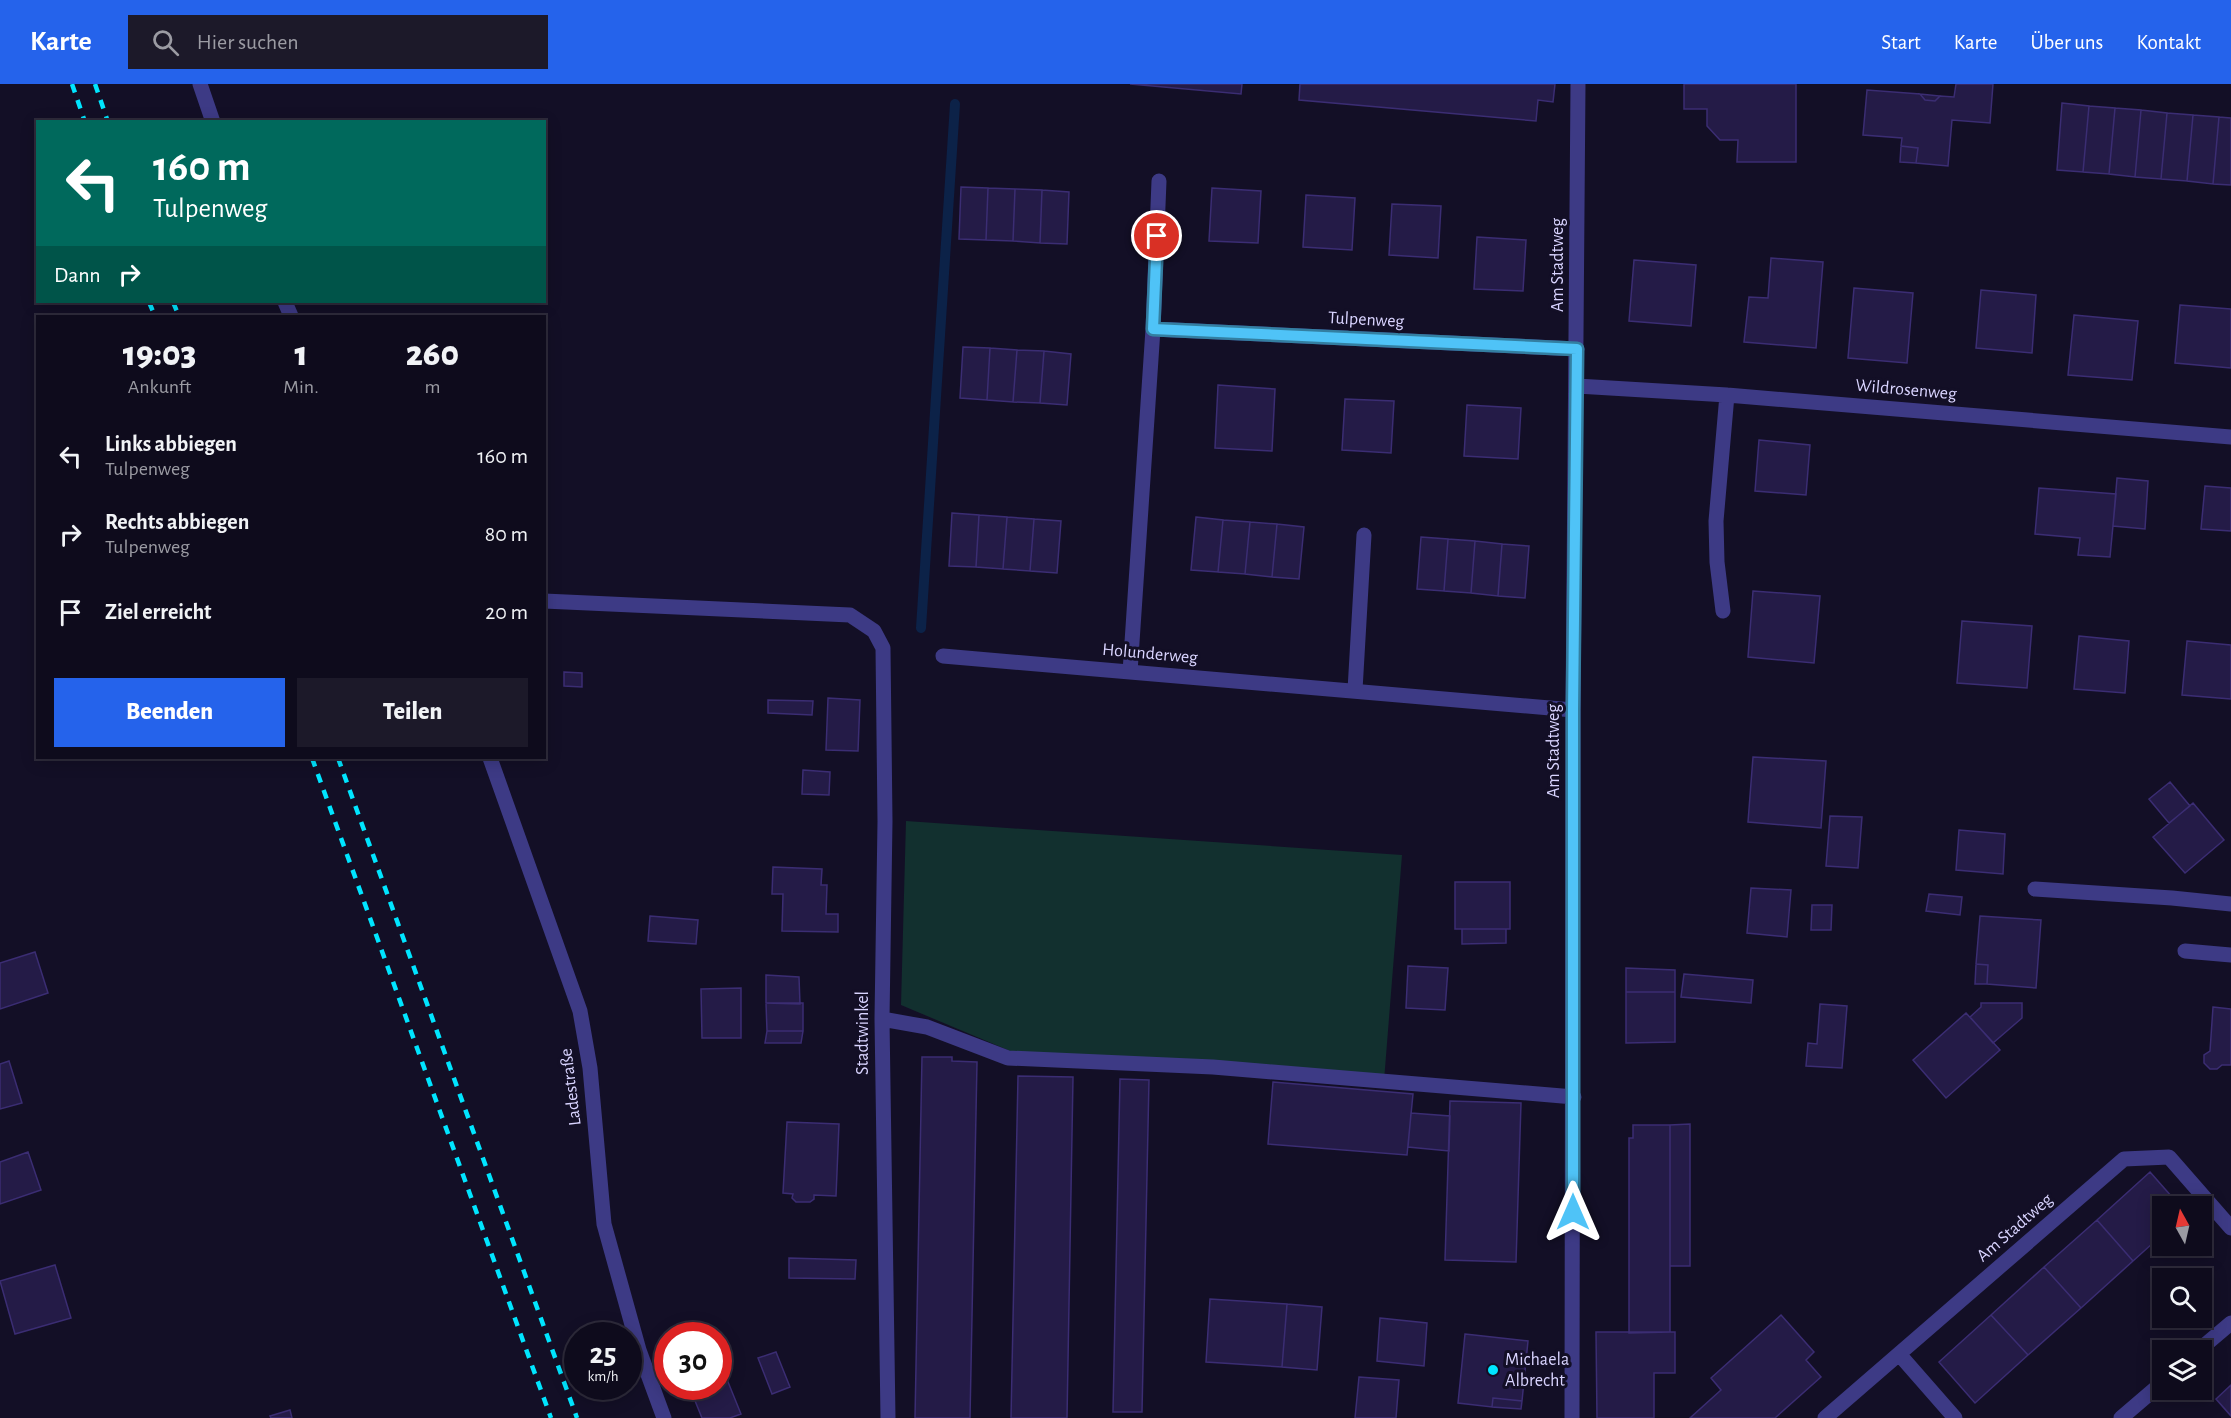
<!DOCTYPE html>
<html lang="de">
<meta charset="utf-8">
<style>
:root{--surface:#0e0b1c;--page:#1c1929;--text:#f1f3f6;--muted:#9b9ba3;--line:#2e2b3b;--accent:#2563eb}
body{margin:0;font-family:"Alegreya Sans",sans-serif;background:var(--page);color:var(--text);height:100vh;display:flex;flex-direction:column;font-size:22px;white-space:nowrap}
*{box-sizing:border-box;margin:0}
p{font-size:20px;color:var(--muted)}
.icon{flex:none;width:33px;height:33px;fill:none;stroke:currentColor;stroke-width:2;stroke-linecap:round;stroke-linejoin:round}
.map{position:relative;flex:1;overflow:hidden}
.panel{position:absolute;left:36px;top:231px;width:510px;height:444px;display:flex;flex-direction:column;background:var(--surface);border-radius:0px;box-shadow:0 3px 15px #0003,0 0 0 2px var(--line)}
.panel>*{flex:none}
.top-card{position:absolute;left:36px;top:36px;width:510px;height:183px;border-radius:0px;box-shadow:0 3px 15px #0003,0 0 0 2px var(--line);background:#00695c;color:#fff;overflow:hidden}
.needle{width:39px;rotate:352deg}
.controls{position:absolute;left:2152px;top:1112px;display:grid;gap:12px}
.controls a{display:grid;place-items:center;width:60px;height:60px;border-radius:0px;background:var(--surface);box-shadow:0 3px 15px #0003,0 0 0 2px var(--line);font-size:30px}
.speed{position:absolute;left:564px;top:1238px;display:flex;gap:12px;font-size:30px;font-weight:700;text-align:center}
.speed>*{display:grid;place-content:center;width:78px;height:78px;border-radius:50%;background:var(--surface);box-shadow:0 3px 15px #0003,0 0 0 2px var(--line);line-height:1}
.speed small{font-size:15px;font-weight:400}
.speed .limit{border:9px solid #d22;background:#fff;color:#111}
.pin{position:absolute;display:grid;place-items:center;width:51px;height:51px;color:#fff;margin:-26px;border:3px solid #fff;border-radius:50%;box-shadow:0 2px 6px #0007}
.me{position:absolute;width:66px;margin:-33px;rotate:0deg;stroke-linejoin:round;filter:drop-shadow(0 0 4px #0008)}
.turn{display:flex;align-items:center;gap:21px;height:126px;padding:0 18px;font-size:27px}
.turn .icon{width:78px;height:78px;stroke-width:2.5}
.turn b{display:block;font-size:42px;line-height:51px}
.then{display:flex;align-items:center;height:57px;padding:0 18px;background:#0003;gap:12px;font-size:22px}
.eta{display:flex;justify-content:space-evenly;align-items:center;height:102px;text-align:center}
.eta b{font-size:36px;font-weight:800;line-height:42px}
.action{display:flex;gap:12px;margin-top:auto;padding:12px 18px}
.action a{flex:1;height:69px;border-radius:0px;background:var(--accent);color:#fff;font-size:24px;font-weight:800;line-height:69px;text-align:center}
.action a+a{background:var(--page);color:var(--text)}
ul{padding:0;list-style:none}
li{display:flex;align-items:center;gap:18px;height:78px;padding:0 18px}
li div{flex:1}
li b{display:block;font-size:22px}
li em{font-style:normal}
header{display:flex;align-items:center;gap:36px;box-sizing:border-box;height:84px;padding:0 30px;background:var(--accent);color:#fff}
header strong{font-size:28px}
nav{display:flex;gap:33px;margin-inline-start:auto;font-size:21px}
.search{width:420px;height:54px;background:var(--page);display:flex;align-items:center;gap:15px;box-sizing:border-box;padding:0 21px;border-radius:0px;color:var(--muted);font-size:22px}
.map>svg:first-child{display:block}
.green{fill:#12302f}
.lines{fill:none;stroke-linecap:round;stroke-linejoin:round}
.stream{stroke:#0c2248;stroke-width:10}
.building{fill:#241b47;stroke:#3b2d73;stroke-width:1.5}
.minor{stroke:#3d3a85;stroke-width:15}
.rail{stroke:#00e5ff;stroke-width:4.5;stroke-dasharray:9 8;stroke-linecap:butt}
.route-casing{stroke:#337fa1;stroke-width:15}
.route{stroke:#4fc3f7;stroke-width:10}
.poi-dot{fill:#00e5ff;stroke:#130f26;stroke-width:2}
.labels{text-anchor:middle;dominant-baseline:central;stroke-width:6;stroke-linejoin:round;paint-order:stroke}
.street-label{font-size:18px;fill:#d9d4ff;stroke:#130f26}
.poi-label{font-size:18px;fill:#d9d4ff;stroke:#130f26;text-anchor:start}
</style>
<header>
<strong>Karte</strong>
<div class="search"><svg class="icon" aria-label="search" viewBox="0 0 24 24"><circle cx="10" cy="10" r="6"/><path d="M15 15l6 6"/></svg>Hier suchen</div>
<nav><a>Start</a><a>Karte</a><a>Über uns</a><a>Kontakt</a></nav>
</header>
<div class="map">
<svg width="2231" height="1334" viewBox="0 0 2231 1334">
<rect width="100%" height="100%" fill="#130f26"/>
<!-- green -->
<path class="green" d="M906,737L1402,771L1384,997L1015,969L901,921Z"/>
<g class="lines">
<!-- stream -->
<path class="stream" d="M921,544L955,20"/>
</g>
<!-- building -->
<path class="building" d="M1130,0H1242L1241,10Z
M1300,0H1555L1553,18L1538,16L1536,37L1299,16Z
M1684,0H1796V78H1737L1738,56H1720L1707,42V25H1684Z
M1956,0H1993L1990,39L1952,36L1948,82L1916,79L1918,64L1901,62L1902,54L1863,51L1867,6L1920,10L1925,16L1935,17L1940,12L1954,13Z
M1920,10L1940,12L1935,17L1925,16Z
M2062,19L2089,22L2083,88L2057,86Z
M2089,22L2115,24L2109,90L2083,88Z
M2115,24L2141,26L2135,93L2109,90Z
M2141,26L2167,29L2161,95L2135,93Z
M2167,29L2193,31L2187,97L2161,95Z
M2193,31L2219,33L2213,100L2187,97Z
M2219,33L2231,34V101L2213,100Z
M1901,62L1918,64L1916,79L1900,78Z
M961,103L988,104L986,156L959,155Z
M988,104L1015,105L1013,157L986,156Z
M1212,104L1261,107L1258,159L1209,157Z
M1015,105L1042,106L1040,159L1013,157Z
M1042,106L1069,108L1067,160L1040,159Z
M1306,111L1355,114L1352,166L1303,163Z
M1392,120L1441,122L1438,174L1389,171Z
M1477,153L1526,156L1523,207L1474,205Z
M1771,174L1823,178L1816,264L1744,258L1749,213L1768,214Z
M1634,176L1696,181L1691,242L1629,237Z
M1854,204L1913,209L1907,279L1848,274Z
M1981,206L2036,211L2032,269L1976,264Z
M2180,221L2231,225V284L2175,279Z
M2074,231L2138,237L2132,296L2068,291Z
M963,263L990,264L987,316L960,314Z
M990,264L1017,266L1013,318L987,316Z
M1017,266L1044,267L1040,319L1013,318Z
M1044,267L1071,270L1067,321L1040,319Z
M1218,301L1275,305L1272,367L1215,364Z
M1345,315L1394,317L1391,369L1342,366Z
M1467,321L1521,324L1518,375L1464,372Z
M1759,356L1810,361L1806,411L1755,407Z
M2117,394L2148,397L2145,445L2113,442Z
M2205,402L2231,404V447L2201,445Z
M2039,404L2116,410L2110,473L2078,471L2080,454L2035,450Z
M952,429L979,431L976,483L949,482Z
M979,431L1007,433L1003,485L976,483Z
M1007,433L1034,435L1030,487L1003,485Z
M1196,433L1223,436L1218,488L1191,486Z
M1034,435L1061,437L1057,489L1030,487Z
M1223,436L1250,438L1245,490L1218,488Z
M1250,438L1277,440L1272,493L1245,490Z
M1277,440L1304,443L1299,495L1272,493Z
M1421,453L1448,455L1444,507L1417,505Z
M1448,455L1475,457L1471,509L1444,507Z
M1475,457L1502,460L1498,512L1471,509Z
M1502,460L1529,462L1525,514L1498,512Z
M1753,507L1820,512L1814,579L1748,573Z
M1962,537L2032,542L2027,604L1957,599Z
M2079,552L2129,557L2125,609L2074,605Z
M2187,557L2231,561V615L2182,611Z
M564,588L582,589V603L564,602Z
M828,614L860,616L858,667L826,666Z
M768,616L813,617L812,631L768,629Z
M1753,673L1826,677L1821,744L1748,738Z
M803,686L830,688L829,711L802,710Z
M2170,698L2190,722L2169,739L2149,715Z
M2193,719L2224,756L2185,789L2153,753Z
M1830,732L1862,733L1858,784L1826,782Z
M1959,746L2005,750L2003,790L1956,786Z
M773,783L822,785L821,801H827L826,830H838V848L782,847L783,810H772Z
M1455,798H1510V845H1455Z
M1751,804L1791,806L1787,853L1747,849Z
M1929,810L1962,813L1960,831L1926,827Z
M1812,821H1832L1831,846H1811Z
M650,832L698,836L696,860L648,857Z
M1980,832L2041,836L2036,904L1987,900L1988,881L1976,880Z
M1462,845H1506V859L1462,860Z
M35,868L48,909L0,925V879Z
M1976,880L1988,881L1987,900H1975Z
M1408,882L1448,884L1445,926L1406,924Z
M1626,884L1675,886V908H1626Z
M1684,890L1753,896L1751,919L1681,913Z
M766,891L799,893L800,920L766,919Z
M741,904V954H702L701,905Z
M1626,908H1675V958L1626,959Z
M766,919H803V947H767Z
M1981,919H2022V934L1993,959L1970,933L1981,923Z
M1820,920L1847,922L1842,984L1806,982L1808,959L1817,960Z
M2213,923L2231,925V981H2222L2217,985H2210L2204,979V971L2210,967Z
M1966,929L2000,966L1946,1014L1913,976Z
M767,947H803L801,959H765Z
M922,973H952V977L977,978L970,1334H915Z
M9,977L22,1019L0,1025V980Z
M1018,992L1073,993L1067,1334H1011Z
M1120,995L1149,996L1142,1328H1113Z
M1273,998L1413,1010L1407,1071L1268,1060Z
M1450,1017L1521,1019L1516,1178L1445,1176Z
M1411,1029L1450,1032L1449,1067L1408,1063Z
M787,1038L839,1040L836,1112L814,1111V1115L810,1118H796L792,1114L793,1110L783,1109Z
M1690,1040V1182H1670V1041Z
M1633,1041H1670V1248L1629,1249V1054H1633Z
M28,1068L41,1106L0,1120V1078Z
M2150,1088L2180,1122H2163V1150L2133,1177L2097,1136Z
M2097,1136L2133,1177L2081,1224L2044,1183Z
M789,1174L856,1176L855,1195L789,1194Z
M55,1181L71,1234L15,1250L0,1197Z
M2044,1183L2081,1224L2028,1271L1991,1231Z
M1210,1215L1287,1220L1282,1283L1206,1278Z
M1287,1220L1322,1223L1317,1286L1282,1283Z
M1781,1231L1814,1268L1806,1276L1821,1293L1775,1334H1690L1721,1306L1711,1294Z
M1991,1231L2028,1271L1975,1319L1939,1278Z
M1380,1234L1427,1239L1424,1282L1377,1277Z
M1596,1248H1675V1289H1654V1334H1597Z
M1465,1250L1528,1257L1522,1317L1493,1314L1492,1323L1458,1319Z
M776,1268L790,1303L772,1310L758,1274Z
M724,1288L741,1330L730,1334H702L689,1302H718V1290Z
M1359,1293L1399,1296L1396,1334H1355Z
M2231,1301V1332L2216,1315Z
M1493,1314L1522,1317L1521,1325L1492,1323Z
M290,1326L292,1334H271L270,1332Z"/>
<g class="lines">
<!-- minor -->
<path class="minor" d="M200,0L213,38
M285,218L291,232
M1153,245L1159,97
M1577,302L1727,311L2231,353
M544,517L850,531L874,547L883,564L885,737L882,935L888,1334
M1723,527L1717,478L1716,437L1727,311
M943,572L1573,626
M1130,588L1153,245L1577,265
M1355,606L1364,451
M490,674L580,927L590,984L604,1140L639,1266L664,1334
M2035,805L2172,814L2231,820
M2185,867L2231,871
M882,935L927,943L1008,974L1213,983L1574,1013
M2199,1266L2231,1239
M1899,1270L1955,1334
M1572,1334L1573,626L1578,0
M1825,1334L2124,1075L2169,1073L2231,1144
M2121,1334L2163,1298"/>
<!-- rail -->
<path class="rail" d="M72,0L85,38
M95,0L108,38
M149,218L155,232
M173,218L179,232
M312,674L551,1334
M338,674L577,1334"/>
</g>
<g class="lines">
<defs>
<path id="route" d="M1157,152L1153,245L1577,265L1573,626V1128"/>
</defs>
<!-- route casing -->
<use href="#route" class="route-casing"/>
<!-- route -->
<use href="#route" class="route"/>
</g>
<!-- markers -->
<circle class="poi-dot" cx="1493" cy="1286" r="6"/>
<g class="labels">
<!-- street labels -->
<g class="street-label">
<text transform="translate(1558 181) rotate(-90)">Am Stadtweg</text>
<text transform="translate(1366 236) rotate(3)">Tulpenweg</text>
<text transform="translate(1906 306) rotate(5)">Wildrosenweg</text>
<text transform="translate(1150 570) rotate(5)">Holunderweg</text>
<text transform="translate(1554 667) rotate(-90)">Am Stadtweg</text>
<text transform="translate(863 949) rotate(-90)">Stadtwinkel</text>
<text transform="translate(571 1003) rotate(-97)">Ladestraße</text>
<text transform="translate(2015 1144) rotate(-41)">Am Stadtweg</text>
</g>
<!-- poi labels -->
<g class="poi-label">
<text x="1505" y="1276">Michaela<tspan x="1505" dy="21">Albrecht</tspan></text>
</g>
</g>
</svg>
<div class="controls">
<a><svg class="needle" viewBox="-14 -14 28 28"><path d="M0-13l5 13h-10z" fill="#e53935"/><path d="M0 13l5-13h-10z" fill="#9b9ba3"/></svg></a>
<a><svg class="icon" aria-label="search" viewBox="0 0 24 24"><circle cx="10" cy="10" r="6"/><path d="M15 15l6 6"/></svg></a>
<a><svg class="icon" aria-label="layers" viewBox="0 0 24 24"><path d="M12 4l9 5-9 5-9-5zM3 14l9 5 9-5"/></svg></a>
</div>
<div class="speed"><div>25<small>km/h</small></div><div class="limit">30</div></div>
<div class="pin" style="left:1157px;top:152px;background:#d93025"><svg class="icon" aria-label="arrive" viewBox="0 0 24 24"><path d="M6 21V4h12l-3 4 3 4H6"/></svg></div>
<svg class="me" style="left:1573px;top:1128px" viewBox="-20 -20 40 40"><path d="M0-17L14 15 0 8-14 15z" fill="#4fc3f7" stroke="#fff" stroke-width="4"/></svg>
<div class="top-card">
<div class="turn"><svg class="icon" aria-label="left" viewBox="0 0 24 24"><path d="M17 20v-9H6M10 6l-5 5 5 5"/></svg><div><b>160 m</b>Tulpenweg</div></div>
<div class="then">Dann<svg class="icon" aria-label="right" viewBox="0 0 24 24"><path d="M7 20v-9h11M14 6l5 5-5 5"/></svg></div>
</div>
<section class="panel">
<div class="eta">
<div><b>19:03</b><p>Ankunft</p></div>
<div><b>1</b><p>Min.</p></div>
<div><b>260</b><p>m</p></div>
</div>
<ul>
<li><svg class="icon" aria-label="left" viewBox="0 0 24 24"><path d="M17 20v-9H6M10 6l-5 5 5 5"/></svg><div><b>Links abbiegen</b><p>Tulpenweg</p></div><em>160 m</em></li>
<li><svg class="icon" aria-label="right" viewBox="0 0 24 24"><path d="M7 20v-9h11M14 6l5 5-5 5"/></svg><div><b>Rechts abbiegen</b><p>Tulpenweg</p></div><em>80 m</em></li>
<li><svg class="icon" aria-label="arrive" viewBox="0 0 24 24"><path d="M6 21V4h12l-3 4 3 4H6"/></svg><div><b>Ziel erreicht</b></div><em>20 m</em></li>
</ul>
<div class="action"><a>Beenden</a><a>Teilen</a></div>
</section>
</div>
